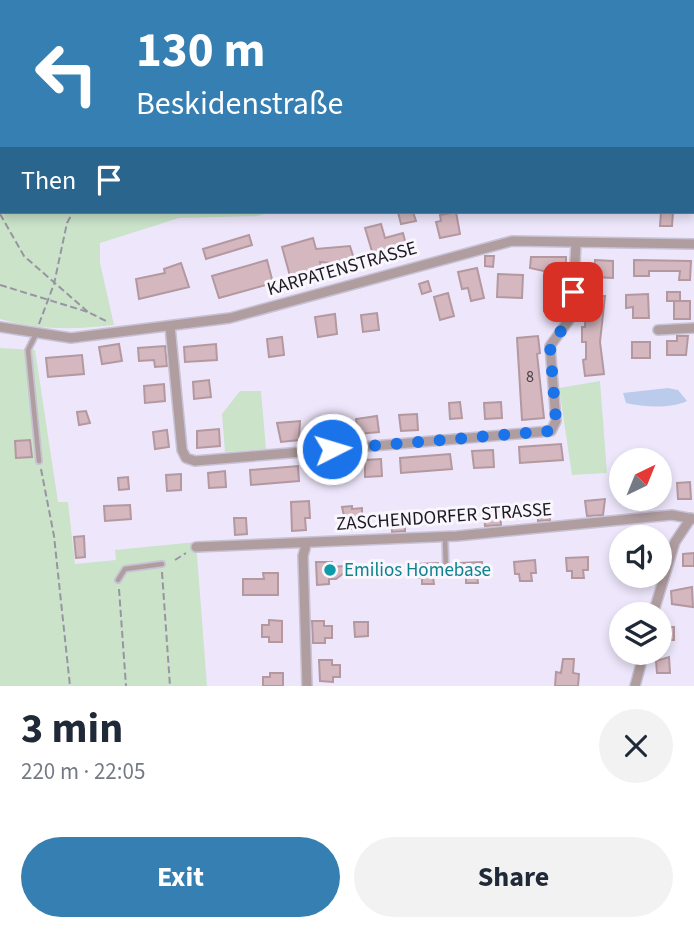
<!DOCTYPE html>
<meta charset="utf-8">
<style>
:root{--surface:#fff;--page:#f2f2f3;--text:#1f2937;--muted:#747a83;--accent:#357fb2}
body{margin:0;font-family:"Source Sans 3",sans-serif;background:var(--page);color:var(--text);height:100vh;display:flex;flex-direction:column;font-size:26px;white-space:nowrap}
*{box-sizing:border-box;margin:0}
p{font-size:23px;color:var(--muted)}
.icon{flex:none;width:38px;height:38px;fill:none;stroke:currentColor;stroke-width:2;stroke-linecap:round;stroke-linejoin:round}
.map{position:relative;height:686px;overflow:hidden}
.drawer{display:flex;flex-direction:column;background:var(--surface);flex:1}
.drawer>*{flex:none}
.top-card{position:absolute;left:0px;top:0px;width:695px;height:214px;box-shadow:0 4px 10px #0003;background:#357fb2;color:#fff;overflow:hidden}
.needle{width:46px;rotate:43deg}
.buttons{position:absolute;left:609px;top:448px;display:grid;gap:14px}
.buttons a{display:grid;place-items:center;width:63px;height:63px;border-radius:50%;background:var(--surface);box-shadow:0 4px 10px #0003;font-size:35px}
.pin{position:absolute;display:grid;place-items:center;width:60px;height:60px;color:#fff;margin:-30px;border-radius:14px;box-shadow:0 4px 10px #0006}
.me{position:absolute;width:77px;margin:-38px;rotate:85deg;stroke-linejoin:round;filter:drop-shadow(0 0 5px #0008)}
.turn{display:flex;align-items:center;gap:24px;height:147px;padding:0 21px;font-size:32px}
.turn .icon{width:91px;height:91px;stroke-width:2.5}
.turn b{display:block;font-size:49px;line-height:60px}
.then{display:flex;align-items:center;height:66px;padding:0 21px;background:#0003;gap:14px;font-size:26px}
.round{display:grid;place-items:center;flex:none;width:74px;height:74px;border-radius:37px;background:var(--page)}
.headline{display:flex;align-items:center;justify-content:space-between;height:119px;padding:0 21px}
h1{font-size:42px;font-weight:700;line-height:52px}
.primary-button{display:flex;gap:14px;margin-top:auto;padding:14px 21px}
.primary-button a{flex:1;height:80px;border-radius:42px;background:var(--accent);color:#fff;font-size:28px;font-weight:700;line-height:80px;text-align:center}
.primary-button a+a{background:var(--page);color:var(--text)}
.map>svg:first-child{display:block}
.green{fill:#cae3c9}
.water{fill:#bbcbeb}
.building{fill:#d4b7bf;stroke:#b498a0;stroke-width:2}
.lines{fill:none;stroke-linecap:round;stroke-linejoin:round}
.service-casing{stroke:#c8c2d5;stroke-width:8}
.minor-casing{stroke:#c8c2d5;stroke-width:12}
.path{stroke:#9994a3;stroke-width:2;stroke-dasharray:7 3.5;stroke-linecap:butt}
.service{stroke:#b09d9f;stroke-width:4.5}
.minor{stroke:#b09d9f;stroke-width:9}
.route{stroke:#1a73e8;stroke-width:12;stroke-dasharray:0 21.6}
.culture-dot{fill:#0f9aa8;stroke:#f9f7fd;stroke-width:2.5}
.labels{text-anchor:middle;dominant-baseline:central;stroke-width:6;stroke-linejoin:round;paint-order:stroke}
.number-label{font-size:16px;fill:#4a4048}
.street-label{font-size:19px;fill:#1c1921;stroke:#f9f7fd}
.culture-label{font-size:19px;fill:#0d838f;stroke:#f9f7fd;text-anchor:start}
</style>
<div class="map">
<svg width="694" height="686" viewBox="0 0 694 686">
<rect width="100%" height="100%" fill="#eee7fc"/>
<!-- green -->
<path class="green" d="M0,0H387L2,2V212H272L257,216L179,218L100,243V263L114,325C74,330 39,330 0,319Z
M0,348L35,350L58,502H68L75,564L116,560L115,550L196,542L207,686H0Z
M600,381L607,473L572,475L559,388Z
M240,391H261L266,449L225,452L222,414Z"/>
<!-- water -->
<path class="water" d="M668,388L678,390L687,401C670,409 644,407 626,403L623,393Z"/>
<!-- building -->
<path class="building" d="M398,212H413L416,221L401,224Z
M456,212L460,234L440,238L436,222L441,221L440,215Z
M661,212H673L672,226H660Z
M381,224L385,238L403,233L407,249L374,258L365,228Z
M249,235L252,245L206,259L203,249Z
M313,238L316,249L350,246L354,259L338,264L320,262L321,268L290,276L282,247Z
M485,256H494L493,267L485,266Z
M531,257H566V278H553V273L530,268Z
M267,260L273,283L219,298L212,276Z
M595,260L613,261V278L594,277Z
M634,260L691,261L690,280H679L680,271H649V276H634Z
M181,263L189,287L139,299L136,279L165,273L164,269Z
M477,268L484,298L471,301L468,288L462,289L458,272Z
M498,274L523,275L522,298L497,297Z
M428,281L431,291L422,294L419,284Z
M667,292H680V301H667Z
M448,293L454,316L440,320L434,297Z
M648,294L649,318H633V307L626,308V295Z
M544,295H563V311H544Z
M586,296H605L600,342L604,374L585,376L583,360L586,359V342H582V327H585Z
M674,301H690V319H674Z
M377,313L379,330L363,332L361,315Z
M335,314L337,334L318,337L315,317Z
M538,336L540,353L537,354L544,418L522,420L517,338Z
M677,336H688L686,355H667V341H677Z
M282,337L284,355L269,357L267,339Z
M632,342H650V358H632Z
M119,344L122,361L102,364L99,347Z
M216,344L217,360L185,362L184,347Z
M165,346L167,366L155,367L154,360L139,361L138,348Z
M82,355L84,374L48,377L46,358Z
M209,380L211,397L194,399L193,382Z
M164,384L165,401L145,403L144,386Z
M460,402L462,418L450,419L449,403Z
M501,402L502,418L485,419L484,403Z
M86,411L90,423L79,425L77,412Z
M417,414L418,430L401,431L399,415Z
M377,416L379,432L358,434L356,419Z
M300,421L299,440L281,442L277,423Z
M337,422L338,437L319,438L317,423Z
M219,429L220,446L197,448V431Z
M167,430L169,447L155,449L153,432Z
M30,440L32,457L16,458L15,441Z
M561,444L563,460L520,463L519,447Z
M493,450L494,467L474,468L472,451Z
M450,454L452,469L401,473L400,458Z
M381,459L382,476L365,477V460Z
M339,461L340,477L321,478L320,462Z
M298,466L299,481L251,485L250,470Z
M225,471L226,487L209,488L208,473Z
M181,474V490L167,491L166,475Z
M128,477L129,489L119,490L118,478Z
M690,482L691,499H678L677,483Z
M605,499L603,515L587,516L585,501Z
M309,501L310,518H305L306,530L292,531L291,502Z
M548,502L550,520L538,521L536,503Z
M130,505L131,519L105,521L104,506Z
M352,506V509L362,508V524H358L359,528L347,529L342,507Z
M500,510L501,525L485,526L484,511Z
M234,518H246L247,534L235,535Z
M405,520V531L392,532V522Z
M84,536L85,557L76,558L74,537Z
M694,553V566H683V554Z
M588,557V570H583L584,578H572V571H567L566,558Z
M535,560L536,573H531L532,581H520L519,574H515L514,562Z
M316,562H332V567L344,566V573L336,579H329V584L317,585Z
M482,562L483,575H477L478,583H466V576H461L460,563Z
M438,563L439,576H433L434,584H422V577L417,578L416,564Z
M263,573H278V595H243V579H264Z
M692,587L693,607L672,604L671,591Z
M269,620L282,621V642H269V637H262V625H269Z
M312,621H324V626H332V638H325V643H313Z
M354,622H368V636L355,637Z
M662,627H674V640H663Z
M669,657L670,673H657L656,661Z
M563,659H574L573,673L579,674L578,686H555L556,672L561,673Z
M319,660H332V665H340V677H333V682L320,681Z
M270,673H283V686H263V677H270Z"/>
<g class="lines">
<defs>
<path id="service" d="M36,334L28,350L39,461
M445,537L446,573
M118,580L125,569L162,564"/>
<path id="minor" d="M548,0V2
M693,124H694
M170,326L182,450L186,458L195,461L551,431L556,421L550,346L572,316L576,244
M0,327L71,338L230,318L512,241L694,244
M658,330L694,328
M306,545L303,556L307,686
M196,547L457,536L672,515L694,519
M653,614L675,542L691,518
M635,686L644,653"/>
</defs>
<!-- service casing -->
<use href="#service" class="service-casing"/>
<!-- minor casing -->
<use href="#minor" class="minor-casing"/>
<!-- path -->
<path class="path" d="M172,0L173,2
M197,2L199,0
M201,2V0
M0,209L2,208
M0,214L24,256L88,312
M0,285L88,312L108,322
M39,324L54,284L67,223L73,212
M41,469L54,536L70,686
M175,560L186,553
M162,572L170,686
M119,589L126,686"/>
<!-- service -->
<use href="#service" class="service"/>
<!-- minor -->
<use href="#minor" class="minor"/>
</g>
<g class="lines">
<!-- route -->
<path class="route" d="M332,449L551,431L556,421L550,346L572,316L573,292"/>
</g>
<!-- markers -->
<circle class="culture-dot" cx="330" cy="570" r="7"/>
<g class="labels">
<!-- number labels -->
<g class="number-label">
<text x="530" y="377">8</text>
</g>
<!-- street labels -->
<g class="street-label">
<text transform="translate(342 269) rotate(-16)">KARPATENSTRASSE</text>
<text transform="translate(444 517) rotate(-4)">ZASCHENDORFER STRASSE</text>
</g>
<!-- culture labels -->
<g class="culture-label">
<text x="344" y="570">Emilios Homebase</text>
</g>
</g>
</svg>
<div class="buttons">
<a><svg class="needle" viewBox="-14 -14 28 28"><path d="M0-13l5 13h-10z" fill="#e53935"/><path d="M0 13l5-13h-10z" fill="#747a83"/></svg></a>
<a><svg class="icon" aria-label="sound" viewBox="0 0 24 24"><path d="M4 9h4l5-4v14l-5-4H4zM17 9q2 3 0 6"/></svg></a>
<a><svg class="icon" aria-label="layers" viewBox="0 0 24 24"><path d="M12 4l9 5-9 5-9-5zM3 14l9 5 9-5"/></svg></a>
</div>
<div class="pin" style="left:573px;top:292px;background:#d93025"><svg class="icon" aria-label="arrive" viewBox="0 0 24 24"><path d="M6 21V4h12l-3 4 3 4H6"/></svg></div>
<svg class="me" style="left:332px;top:449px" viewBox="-20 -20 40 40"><circle r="17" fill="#1a73e8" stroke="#fff" stroke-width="3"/><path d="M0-11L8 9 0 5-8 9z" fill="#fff"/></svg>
<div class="top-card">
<div class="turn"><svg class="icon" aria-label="left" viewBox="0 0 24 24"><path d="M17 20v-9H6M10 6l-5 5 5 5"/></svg><div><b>130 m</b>Beskidenstraße</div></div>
<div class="then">Then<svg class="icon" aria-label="arrive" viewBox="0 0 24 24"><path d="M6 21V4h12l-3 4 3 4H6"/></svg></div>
</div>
</div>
<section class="drawer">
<div class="headline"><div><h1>3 min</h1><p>220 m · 22:05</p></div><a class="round"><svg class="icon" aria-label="close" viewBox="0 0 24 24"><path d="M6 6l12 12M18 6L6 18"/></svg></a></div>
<div class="primary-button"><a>Exit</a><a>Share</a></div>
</section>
